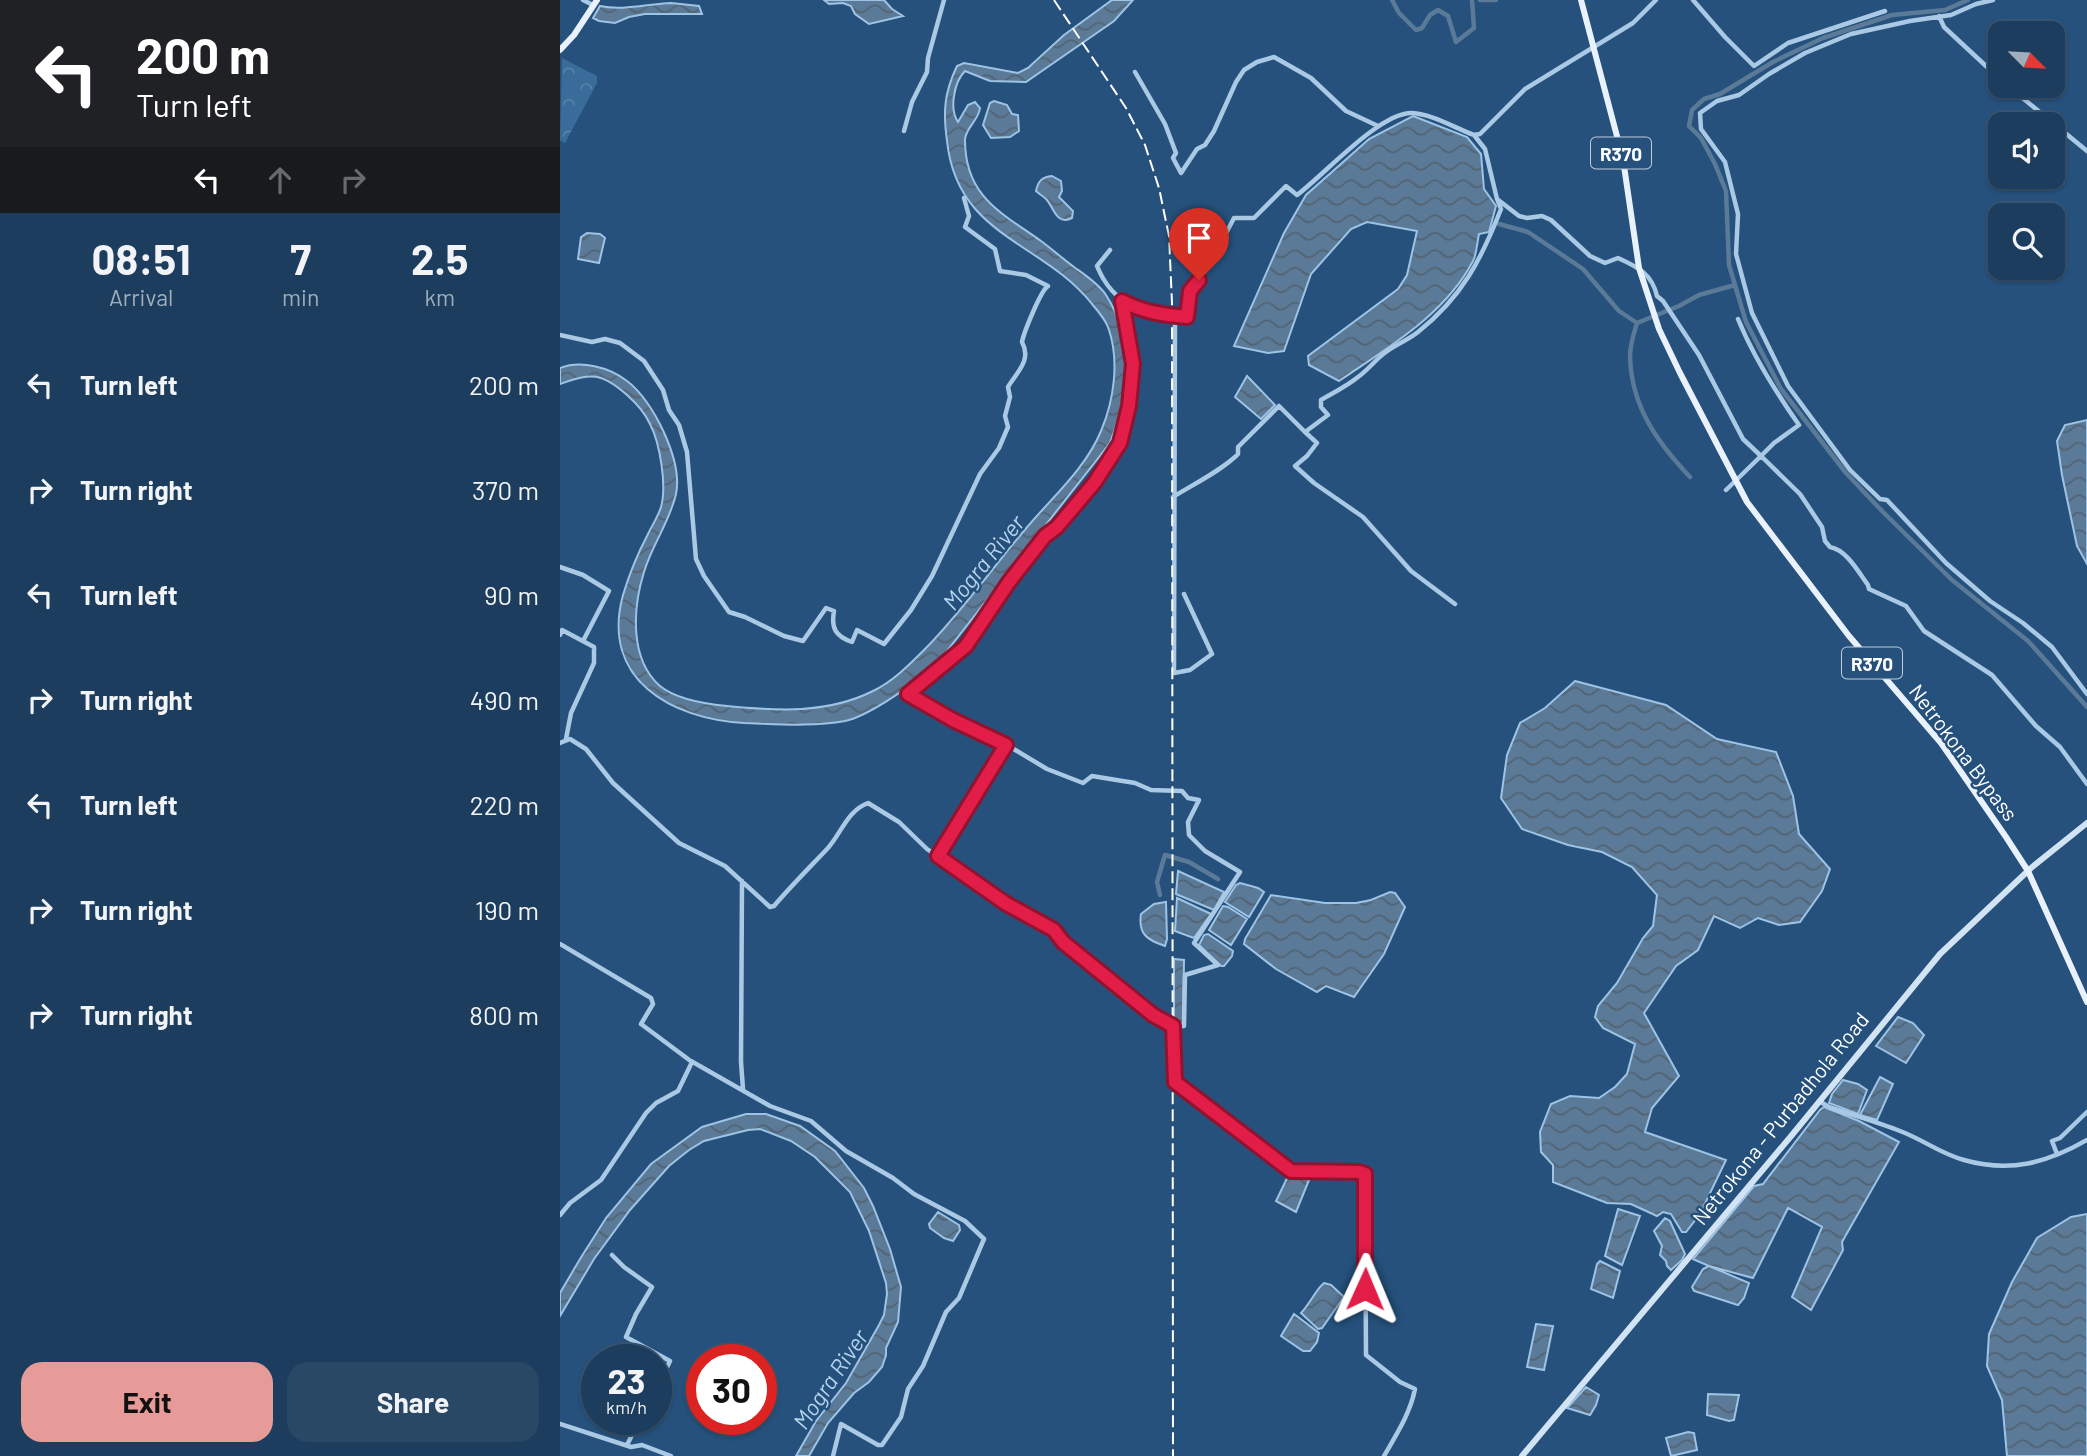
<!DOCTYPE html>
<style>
:root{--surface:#1c3d5d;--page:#294866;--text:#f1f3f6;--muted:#a0aebc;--line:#3a5672;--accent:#e69b98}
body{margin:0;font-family:Barlow,sans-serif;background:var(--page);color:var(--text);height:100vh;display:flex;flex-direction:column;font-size:26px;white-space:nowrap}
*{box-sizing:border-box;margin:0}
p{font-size:23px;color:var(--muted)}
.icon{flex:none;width:38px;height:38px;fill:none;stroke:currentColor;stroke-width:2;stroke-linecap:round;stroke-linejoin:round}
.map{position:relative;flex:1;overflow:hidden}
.side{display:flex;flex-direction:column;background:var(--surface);width:560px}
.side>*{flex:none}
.banner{background:#202124;color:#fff;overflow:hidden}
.needle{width:46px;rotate:114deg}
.controls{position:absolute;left:1428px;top:21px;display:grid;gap:14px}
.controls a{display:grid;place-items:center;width:77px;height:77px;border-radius:14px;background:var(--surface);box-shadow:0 2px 5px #0004,0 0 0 2px var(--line);font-size:35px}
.speed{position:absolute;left:21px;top:1344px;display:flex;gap:14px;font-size:35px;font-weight:700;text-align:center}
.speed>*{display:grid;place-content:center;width:91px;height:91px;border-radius:50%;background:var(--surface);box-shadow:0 2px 5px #0004,0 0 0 2px var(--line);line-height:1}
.speed small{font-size:18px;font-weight:400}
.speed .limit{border:10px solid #d22;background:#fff;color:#111}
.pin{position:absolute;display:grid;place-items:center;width:60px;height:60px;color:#fff;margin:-72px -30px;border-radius:50% 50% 50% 0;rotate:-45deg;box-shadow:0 0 7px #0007}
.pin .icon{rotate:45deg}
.me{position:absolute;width:77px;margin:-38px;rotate:1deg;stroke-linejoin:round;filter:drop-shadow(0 0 5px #0008)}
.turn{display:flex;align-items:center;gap:24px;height:147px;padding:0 21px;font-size:32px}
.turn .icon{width:91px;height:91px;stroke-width:2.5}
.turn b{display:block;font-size:49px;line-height:60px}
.lanes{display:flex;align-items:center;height:66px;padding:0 21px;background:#0003;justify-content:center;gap:35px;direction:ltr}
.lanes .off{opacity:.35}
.eta{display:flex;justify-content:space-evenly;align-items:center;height:119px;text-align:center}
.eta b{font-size:42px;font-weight:700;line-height:49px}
.primary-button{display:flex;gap:14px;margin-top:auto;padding:14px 21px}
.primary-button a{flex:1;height:80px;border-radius:21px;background:var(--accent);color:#111;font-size:28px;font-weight:700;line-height:80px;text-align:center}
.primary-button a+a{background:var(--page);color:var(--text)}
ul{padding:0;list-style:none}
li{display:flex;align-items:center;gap:21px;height:105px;padding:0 21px}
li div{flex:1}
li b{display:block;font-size:26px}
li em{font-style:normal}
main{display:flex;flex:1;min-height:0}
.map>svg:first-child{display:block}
.forest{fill:url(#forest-crowns)}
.water{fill:url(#water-waves);stroke:#9ec4e5;stroke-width:2}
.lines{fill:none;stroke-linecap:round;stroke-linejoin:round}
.canal{stroke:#5a7a98;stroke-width:4.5}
.street{stroke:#a9c9e5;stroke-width:4.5}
.secondary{stroke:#d2e4f4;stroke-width:6}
.primary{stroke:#e9f2fc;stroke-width:6}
.rail{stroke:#fff;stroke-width:2;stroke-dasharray:12 5;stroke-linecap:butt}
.route-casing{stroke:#92132f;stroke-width:18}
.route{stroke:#e11d48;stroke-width:12}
.labels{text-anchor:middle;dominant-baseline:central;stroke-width:5;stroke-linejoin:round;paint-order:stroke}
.shield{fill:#25517c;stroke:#becbd8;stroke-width:2}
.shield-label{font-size:19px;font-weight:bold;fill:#fff}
.street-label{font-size:21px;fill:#fff;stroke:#25517c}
.water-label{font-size:23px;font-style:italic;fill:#b4d2ec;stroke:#25517c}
</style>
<main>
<section class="side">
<div class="banner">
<div class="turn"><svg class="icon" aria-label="left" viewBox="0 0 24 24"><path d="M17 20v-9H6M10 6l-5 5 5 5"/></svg><div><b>200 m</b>Turn left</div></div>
<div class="lanes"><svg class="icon" aria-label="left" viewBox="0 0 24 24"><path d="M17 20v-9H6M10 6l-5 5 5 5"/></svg><svg class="icon off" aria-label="ahead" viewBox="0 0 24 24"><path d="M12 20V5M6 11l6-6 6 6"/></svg><svg class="icon off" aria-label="right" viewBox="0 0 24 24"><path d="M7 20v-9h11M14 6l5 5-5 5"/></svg></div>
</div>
<div class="eta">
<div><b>08:51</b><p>Arrival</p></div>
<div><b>7</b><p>min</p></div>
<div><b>2.5</b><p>km</p></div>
</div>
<ul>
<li><svg class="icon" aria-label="left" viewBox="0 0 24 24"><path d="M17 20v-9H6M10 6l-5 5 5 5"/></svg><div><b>Turn left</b></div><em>200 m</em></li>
<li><svg class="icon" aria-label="right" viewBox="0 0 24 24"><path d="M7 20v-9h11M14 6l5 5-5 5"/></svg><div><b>Turn right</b></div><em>370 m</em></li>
<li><svg class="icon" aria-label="left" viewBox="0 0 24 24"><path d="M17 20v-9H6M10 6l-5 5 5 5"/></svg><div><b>Turn left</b></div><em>90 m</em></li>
<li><svg class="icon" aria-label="right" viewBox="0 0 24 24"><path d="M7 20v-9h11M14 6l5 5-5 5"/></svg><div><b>Turn right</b></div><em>490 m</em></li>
<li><svg class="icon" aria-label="left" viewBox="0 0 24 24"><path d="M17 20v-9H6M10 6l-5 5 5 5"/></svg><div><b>Turn left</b></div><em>220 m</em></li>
<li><svg class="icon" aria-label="right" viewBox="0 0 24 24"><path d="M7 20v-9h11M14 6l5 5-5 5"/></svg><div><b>Turn right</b></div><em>190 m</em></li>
<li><svg class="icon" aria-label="right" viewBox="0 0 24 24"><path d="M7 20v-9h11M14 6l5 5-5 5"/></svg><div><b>Turn right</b></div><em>800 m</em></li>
</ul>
<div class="primary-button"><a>Exit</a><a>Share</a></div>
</section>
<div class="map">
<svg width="1527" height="1456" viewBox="0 0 1527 1456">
<defs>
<pattern id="forest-crowns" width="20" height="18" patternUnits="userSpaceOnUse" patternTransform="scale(1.75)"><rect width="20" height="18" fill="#396c99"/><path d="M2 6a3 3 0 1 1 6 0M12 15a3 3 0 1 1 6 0" fill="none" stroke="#5782a8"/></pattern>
<pattern id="water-waves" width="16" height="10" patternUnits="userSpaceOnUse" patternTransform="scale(1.75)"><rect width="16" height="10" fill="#5a7a98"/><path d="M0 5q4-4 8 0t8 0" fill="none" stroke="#536372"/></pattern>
</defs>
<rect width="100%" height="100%" fill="#25517c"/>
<!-- forest -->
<path class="forest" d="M2,58L37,76V83L5,143L0,140Z"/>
<!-- water -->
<path class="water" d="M264,0H324L332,9L343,16L309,24L295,14L291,6L283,3L269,4Z
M552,0H573L554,21L466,82L430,81L405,71C394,82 389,109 398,122L408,105L415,102L420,108C419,120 405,128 405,140C405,197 442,213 481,241C492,249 503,259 514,267C525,275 539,284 546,295C576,342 568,394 550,443L372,670C351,685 309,716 285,721C252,727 217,724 184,723C111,719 40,679 63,595C69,575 77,555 87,536C91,527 98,517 101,507C107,486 100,443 90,424C85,413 76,403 67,395C41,372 32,373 0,384V368C21,360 49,367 67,381C93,400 123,461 116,494C110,521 92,545 84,572C73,607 69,659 100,686C117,700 146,704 167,706C217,711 267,714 313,691C332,682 348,666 363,651C400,614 429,572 463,532C489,500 525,470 541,431C554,400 560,360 548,327C545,319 538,311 532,304C482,241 397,237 387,141C383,112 384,93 397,66L404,63L458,73L468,68L504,35Z
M111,3L139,6L142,14H85L69,17L55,23L39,21L33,18L40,6C63,11 87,4 111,3Z
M434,101L447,105L452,114L458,115L459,131L450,137L431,138L423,125L430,103Z
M853,116L907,137L921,154L924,189L936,206L929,232L919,234C917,243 917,253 913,261C885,315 827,348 779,381L749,365L748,356L838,289L847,275L857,231L807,222L791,229L751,274L724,351L708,353L674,346L724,233L746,195L809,139Z
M492,176L501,181L502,191L499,197L513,211L512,218C496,226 494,207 486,199C483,196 479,194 476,191C478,181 482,177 492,176Z
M27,233L40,234L45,238L39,263L18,259L21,237Z
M687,376L715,405L701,419L675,397Z
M1527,420V564L1517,546L1502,475L1497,441L1505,425Z
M1015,681L1106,705L1157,739L1216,752L1233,796L1239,834L1270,869L1262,891L1240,922L1219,925L1198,918L1180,928L1154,916L1138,950L1116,966L1084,1013L1119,1076L1092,1108L1085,1132L1166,1160L1140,1214L1126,1232H1122L1111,1214L1103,1212L1097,1216L1071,1204L1047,1203L993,1182V1165L981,1152L980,1132L991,1104L1010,1096L1039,1098L1055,1087L1067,1074L1075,1044L1043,1028L1035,1017L1038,1006L1057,983L1083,938L1093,926L1097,895L1072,867L1042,852L1008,845L962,829L941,798L947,755L960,723L985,708Z
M618,871L664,892L654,910L616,894Z
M680,883L698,888L704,892L689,917L665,902L676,885Z
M830,892L835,893L845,907L824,954L794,997L766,986L757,992L716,969L684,944L685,939L711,895L765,903H796L811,900Z
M617,898L651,914L634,938L615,931Z
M606,902L607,939L605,946C587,940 578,934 581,914L594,904Z
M663,906L668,907L687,919L671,945L649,930Z
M648,934L673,951L672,956L664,966H661L639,945L644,935Z
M614,959L624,960L623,1023L614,1024Z
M1338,1017L1353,1023L1364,1035L1346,1063L1316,1046Z
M1320,1077L1333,1084L1317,1120L1300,1115Z
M1283,1080L1298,1084L1307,1090L1298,1114L1269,1103L1272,1094Z
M1264,1107L1299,1121L1339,1142L1282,1242L1283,1250L1251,1310L1232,1297L1262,1227L1228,1208L1193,1278L1149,1266L1189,1283L1184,1298L1178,1305L1134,1291L1132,1287L1143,1269L1149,1266L1133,1259L1194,1186L1203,1184L1260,1110Z
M186,1114H206L240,1126L275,1151L304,1188L313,1206L330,1249L341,1287L338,1322L326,1348V1355L322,1367L309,1382L294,1393L268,1423L249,1456H236L256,1421L286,1383L319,1325L324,1315L327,1294L326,1283L309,1231L290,1192L255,1157L231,1141L200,1129L188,1130L144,1141L129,1150L109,1166L70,1210L34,1259L0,1316V1293L20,1259L46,1218L91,1164L142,1127Z
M730,1172L749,1180L736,1212L716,1201Z
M1058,1209L1080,1216L1062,1265L1045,1256Z
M378,1212L399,1225L400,1230L393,1241L384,1238L370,1228L369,1224Z
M1527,1214V1456H1447L1442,1400L1427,1366L1429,1334L1452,1282L1477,1238L1511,1217Z
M1105,1218L1110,1221L1125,1254L1122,1260L1111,1270L1107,1266L1106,1261L1100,1255L1102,1246L1094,1231Z
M1040,1261L1060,1271L1053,1298L1031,1289L1037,1264Z
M764,1283L771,1285L784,1297L762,1328L758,1329L741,1313C749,1305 757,1288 764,1283Z
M734,1314L759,1333L757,1342L750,1351H743L721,1336Z
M976,1324L993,1326L984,1370L967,1367Z
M1026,1387L1039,1395L1036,1405L1030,1415L1007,1408Z
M1148,1394L1179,1395L1174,1420L1169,1421L1147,1415Z
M1128,1432L1134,1433L1137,1450L1111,1456L1106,1438Z"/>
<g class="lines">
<!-- canal -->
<path class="canal" d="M832,0L839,13L856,30L862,28L870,15L878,10L888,16L896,42L914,28L912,0
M920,0H936
M1408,0L1385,10L1332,15L1263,38L1213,62L1160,94L1144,99L1132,110L1129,126L1141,138L1155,164L1166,191L1169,265L1186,322L1221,389L1286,473L1323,512L1392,580L1468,641L1527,707
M939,224L968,232L1023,269L1059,311L1077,323L1119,306L1139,295L1175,285
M1077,323C1074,333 1070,345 1070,356C1071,406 1097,442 1130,477
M600,895L597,882L605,855L629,862L658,879"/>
<!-- street -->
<path class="street" d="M23,0L33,5
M1133,0L1165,37L1194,66L1228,43L1325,11
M1433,0L1416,4L1391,15L1350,21L1291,34L1245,53L1209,74L1179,95L1157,101L1140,113L1141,129L1165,162L1178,214L1176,254L1192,313L1228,386L1290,470L1320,499L1327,500L1386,563L1430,601L1463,623L1492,647L1527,694
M1379,16L1384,27L1440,79
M575,72L605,124L616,153L613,158L621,173L637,149L645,145L654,131L676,82L684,70L697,62L714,57L751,78L786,111L818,126
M1448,86L1527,151
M344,131L352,102L367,72L368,58L384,0
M914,135L925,149L937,199L959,216L967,218L982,216L991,220L1030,256L1045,263L1058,258C1078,267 1092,274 1097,296L1103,301L1139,355L1183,439L1201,456L1166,490
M550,250L537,266C554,308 586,314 627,317L630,291L651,262L674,218H694L726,186L737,195C764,175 820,112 852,113C872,114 895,128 914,135L920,134L965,89L1073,23L1096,0
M562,301L573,364L569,406L560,443L535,482L497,527L485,536L449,582L406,646L348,694L393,720L452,748L487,769L523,783L532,776L575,783L591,790L622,791L628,798L639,800L628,822L629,835L645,851L680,872L634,943L658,965L625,975L624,1026L614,1027
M615,316L614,673L630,670L652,654L624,594
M1178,319C1194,358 1215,391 1239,425L1214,443L1201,456L1240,494L1262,527L1265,541L1270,547C1287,550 1299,573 1308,585L1309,589L1346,606L1364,631L1432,675L1476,726L1500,747L1527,784
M0,335L32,342L45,339L60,343L84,361L103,390L109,410L119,425L127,452L136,559L144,576L169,612L185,617L224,636L243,641L266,608L274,611C271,628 275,636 292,642L297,630L324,644L351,610L372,576L420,474L439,448L448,427L445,416L450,397L448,387C457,372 472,360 462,342C464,332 481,290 488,286L466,275L440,271L435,249L405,227L409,216L404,198
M613,497C632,485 664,469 678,454V447L719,406L745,432
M0,567L23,575L49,591L23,641
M895,604L851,571L803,517L754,483L735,466L747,456L757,443L745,432L768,415L761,407V400C773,393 787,386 798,377C808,370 816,359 826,352C835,345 848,340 858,332C902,297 921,260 941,209L937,199
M0,635L2,630L34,647V663L11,713L6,739
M0,743L10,739L26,749L53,783L119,843L165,866L210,907L214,906C231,886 250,867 268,848C282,832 287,811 308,803L339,822L367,849L445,903L494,930L503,942L593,1015L613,1026L615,1081L731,1171L799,1172L805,1174L806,1355L840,1382L855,1389C850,1414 836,1435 824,1456
M378,856L428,777L446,745
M182,881L181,1062L183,1089
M0,944L91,998L93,1004L81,1024L132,1062L118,1091L96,1103L86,1113L41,1180L10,1203L0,1215
M131,1061L210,1106L251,1121L286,1151L333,1178L354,1194L405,1221L424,1239L399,1298L386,1312L363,1366L348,1389L341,1417L322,1445H318L281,1424L273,1456
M1259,1101L1269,1107C1292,1115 1317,1122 1340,1131C1362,1139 1381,1154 1404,1160C1450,1173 1487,1163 1527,1140
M1497,1154L1492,1141L1500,1138L1527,1112
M52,1255L64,1267L92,1287L76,1314L66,1337L110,1361L96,1390
M0,1424L71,1447L82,1445L111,1456
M67,1445L80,1419"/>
<!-- secondary -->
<path class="secondary" d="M962,1456L1232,1135L1380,954L1471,868L1527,823"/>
<!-- primary -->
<path class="primary" d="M1021,0L1063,159L1079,268L1099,329L1120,373L1187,502L1289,636L1381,743L1446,837L1468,871L1527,1002
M0,50L14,35L37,0"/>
<!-- rail -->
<path class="rail" d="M494,0L566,108L585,145L599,188L609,236L612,303L613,1456"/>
</g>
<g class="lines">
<defs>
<path id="route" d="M639,280L630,291L627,317C603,315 583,312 562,301L573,364L569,406L560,443L535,482L497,527L485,536L449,582L406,646L348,694L393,720L446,745L378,856L445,903L494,930L503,942L593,1015L613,1026L615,1082L731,1171L799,1172L805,1174V1289"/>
</defs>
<!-- route casing -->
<use href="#route" class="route-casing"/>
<!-- route -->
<use href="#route" class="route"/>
</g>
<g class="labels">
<!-- shield labels -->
<g class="shield">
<rect x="1031" y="137.5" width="60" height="31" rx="5"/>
<rect x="1282" y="647.5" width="60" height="31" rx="5"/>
</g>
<g class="shield-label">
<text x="1061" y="153">R370</text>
<text x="1312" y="663">R370</text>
</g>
<!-- street labels -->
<g class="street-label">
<text transform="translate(1404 752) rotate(53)">Netrokona Bypass</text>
<text transform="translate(1220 1118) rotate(-51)">Netrokona - Purbadhola Road</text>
</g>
<!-- water labels -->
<g class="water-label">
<text transform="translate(423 562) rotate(-51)">Mogra River</text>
<text transform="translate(270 1379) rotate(-56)">Mogra River</text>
</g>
</g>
</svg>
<div class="controls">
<a><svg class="needle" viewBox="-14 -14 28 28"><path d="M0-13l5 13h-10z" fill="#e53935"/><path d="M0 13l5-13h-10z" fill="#a0aebc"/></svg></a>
<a><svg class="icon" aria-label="sound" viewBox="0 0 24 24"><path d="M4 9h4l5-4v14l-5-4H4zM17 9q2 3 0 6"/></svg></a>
<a><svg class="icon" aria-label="search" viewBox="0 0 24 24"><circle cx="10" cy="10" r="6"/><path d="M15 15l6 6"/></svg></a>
</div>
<div class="speed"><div>23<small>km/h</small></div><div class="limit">30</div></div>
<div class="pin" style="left:639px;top:280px;background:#d93025"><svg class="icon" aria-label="arrive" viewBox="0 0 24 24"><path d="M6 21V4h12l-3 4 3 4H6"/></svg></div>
<svg class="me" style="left:805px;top:1289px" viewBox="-20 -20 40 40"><path d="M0-17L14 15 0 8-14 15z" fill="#e11d48" stroke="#fff" stroke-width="4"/></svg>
</div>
</main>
